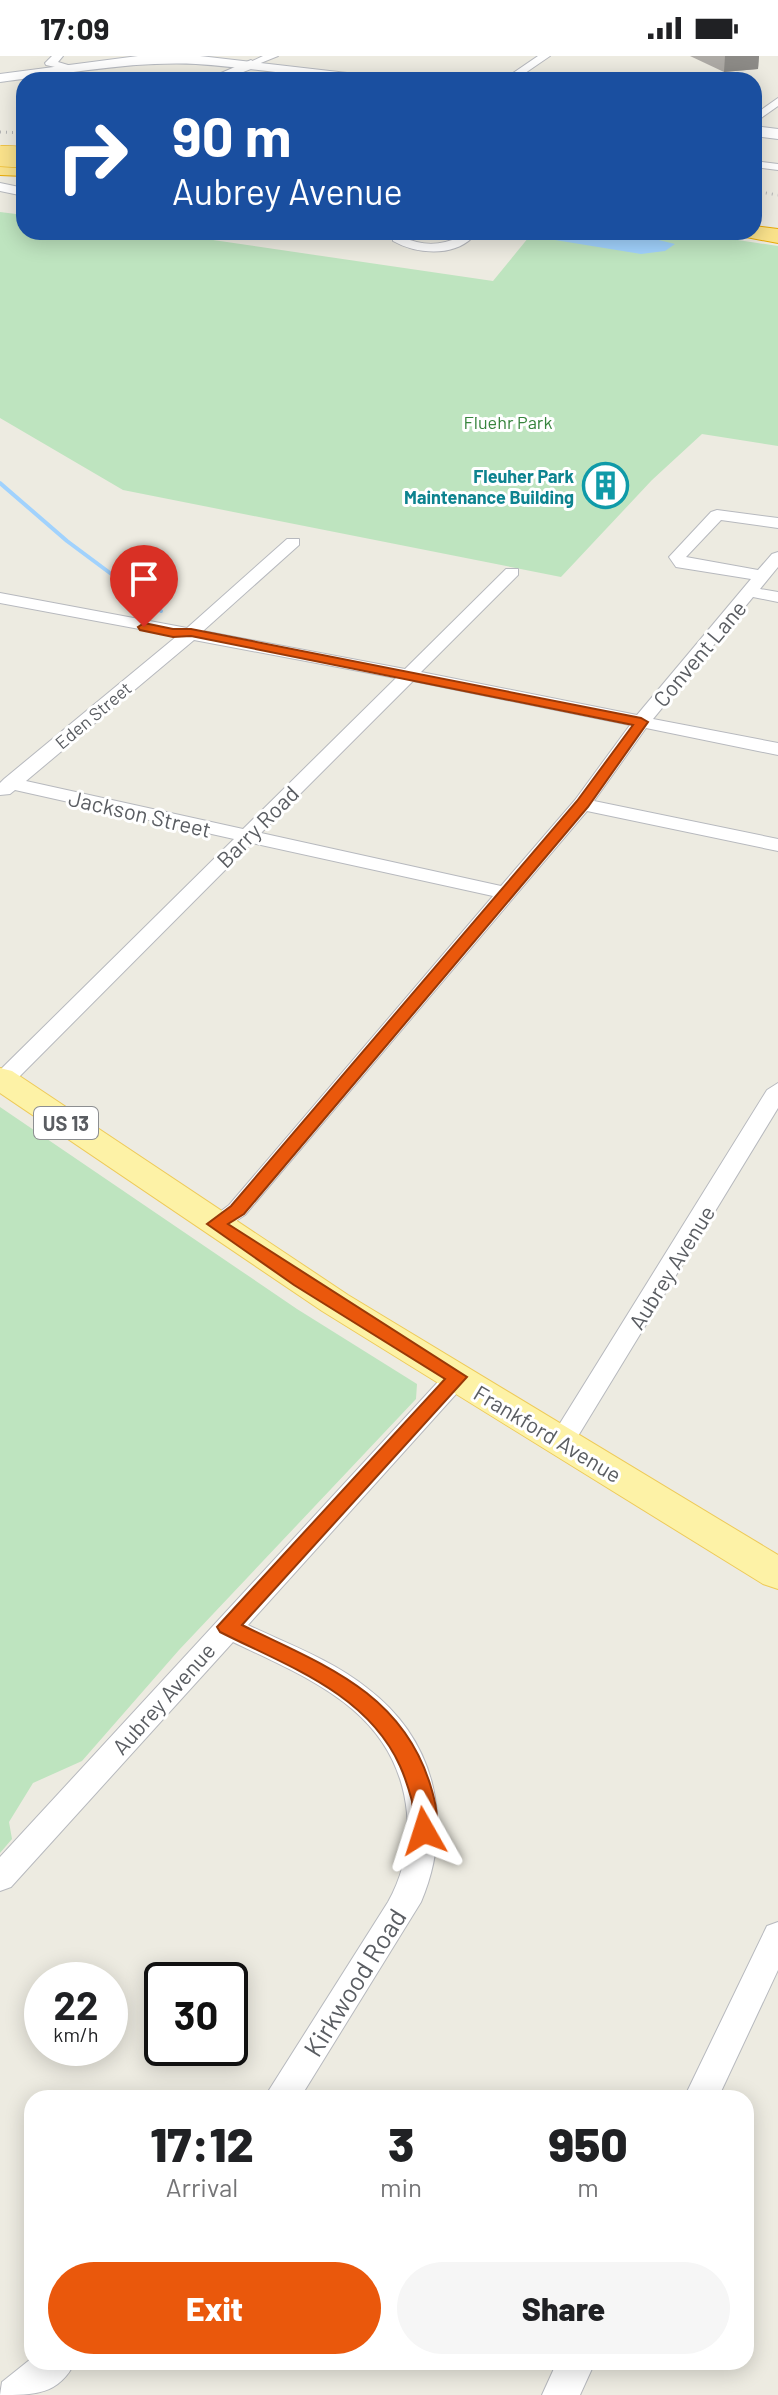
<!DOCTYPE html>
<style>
:root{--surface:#fff;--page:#f6f6f6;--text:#202124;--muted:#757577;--accent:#ea580c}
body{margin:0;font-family:Barlow,sans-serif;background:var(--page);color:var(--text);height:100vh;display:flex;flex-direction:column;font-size:30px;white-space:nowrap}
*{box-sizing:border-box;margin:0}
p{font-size:26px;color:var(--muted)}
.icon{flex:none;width:44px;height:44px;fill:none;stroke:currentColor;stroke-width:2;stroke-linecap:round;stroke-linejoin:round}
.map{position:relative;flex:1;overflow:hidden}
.drawer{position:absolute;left:24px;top:2034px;width:730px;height:280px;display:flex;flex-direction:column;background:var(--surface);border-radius:24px;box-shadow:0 4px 20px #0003}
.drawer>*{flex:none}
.banner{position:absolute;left:16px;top:16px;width:746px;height:168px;border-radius:24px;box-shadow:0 4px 20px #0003;background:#1a4fa0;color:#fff;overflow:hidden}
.speed{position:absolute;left:24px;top:1906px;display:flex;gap:16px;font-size:40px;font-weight:700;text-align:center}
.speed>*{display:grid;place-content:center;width:104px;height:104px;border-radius:50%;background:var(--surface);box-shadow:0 4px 20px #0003;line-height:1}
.speed small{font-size:20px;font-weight:400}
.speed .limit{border:4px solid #111;border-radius:12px;background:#fff;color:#111}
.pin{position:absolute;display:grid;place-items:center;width:68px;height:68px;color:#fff;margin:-82px -34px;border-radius:50% 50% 50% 0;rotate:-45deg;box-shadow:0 0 8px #0007}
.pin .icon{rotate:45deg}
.me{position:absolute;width:88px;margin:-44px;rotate:354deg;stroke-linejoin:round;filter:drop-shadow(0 0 6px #0008)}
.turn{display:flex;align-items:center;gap:28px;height:168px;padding:0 24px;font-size:36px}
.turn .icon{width:104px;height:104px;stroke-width:2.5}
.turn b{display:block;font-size:56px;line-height:68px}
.eta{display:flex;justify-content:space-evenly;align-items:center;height:136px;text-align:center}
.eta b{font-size:48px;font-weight:800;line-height:56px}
.action{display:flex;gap:16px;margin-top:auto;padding:16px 24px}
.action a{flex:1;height:92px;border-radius:48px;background:var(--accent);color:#fff;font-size:32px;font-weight:800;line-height:92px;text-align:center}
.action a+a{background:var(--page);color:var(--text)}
.status{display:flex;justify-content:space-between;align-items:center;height:56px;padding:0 40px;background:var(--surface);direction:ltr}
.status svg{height:22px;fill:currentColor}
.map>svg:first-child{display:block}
.green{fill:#bee4bf}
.water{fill:#a1d2fd}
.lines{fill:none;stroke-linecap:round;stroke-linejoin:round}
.stream{stroke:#a1d2fd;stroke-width:4}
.minor-casing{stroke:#b7b9be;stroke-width:2}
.tertiary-casing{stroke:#b7b9be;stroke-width:2}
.secondary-casing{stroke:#b7bac0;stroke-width:2}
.primary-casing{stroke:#eeca59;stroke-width:2}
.motorway-casing{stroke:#e9aa05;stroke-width:2}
.minor{fill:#fff;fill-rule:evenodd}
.tertiary{fill:#fff;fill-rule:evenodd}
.secondary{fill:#fff;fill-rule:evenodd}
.primary{fill:#fdf2a6;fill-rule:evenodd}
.motorway{fill:#fae28b;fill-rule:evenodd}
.rail{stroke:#b3b4b4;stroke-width:3;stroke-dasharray:1 5;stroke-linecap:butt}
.motorway-bridge-casing{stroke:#e9aa05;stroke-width:22;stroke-linecap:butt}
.motorway-bridge{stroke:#fae28b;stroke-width:21}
.wall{fill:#aeaba6}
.shaded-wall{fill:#8d8b87}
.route{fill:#ea580c;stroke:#983908;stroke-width:2}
.labels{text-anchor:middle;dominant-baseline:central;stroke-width:6;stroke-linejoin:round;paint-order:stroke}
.far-park-label{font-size:18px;fill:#37843d;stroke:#fff}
.far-culture-label{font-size:18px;font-weight:bold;fill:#0d838f;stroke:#fff;text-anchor:end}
.far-street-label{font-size:18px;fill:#5a5d62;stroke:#fff}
.shield{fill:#fff;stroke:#8c8e91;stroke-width:2}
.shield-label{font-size:20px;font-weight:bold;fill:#5a5d62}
.street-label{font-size:22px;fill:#5a5d62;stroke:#fff}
.near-street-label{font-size:26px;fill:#5a5d62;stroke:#fff}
</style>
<div class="status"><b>17:09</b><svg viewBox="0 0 49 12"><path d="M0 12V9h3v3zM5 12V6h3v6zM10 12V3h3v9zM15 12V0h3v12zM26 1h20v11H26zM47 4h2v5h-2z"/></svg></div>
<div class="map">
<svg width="778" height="2339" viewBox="0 0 778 2339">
<rect width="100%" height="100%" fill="#edebe1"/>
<!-- green -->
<path class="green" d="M0,156L24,159V176H158L493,225L533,176H685L778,190V390L702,378L652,424L561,521L123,434L0,362Z
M0,1051L297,1253L417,1328L416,1343L179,1594L82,1705L33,1727L9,1766L12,1783L0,1797Z"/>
<!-- water -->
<path class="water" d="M575,176H626L675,188L665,195L641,198L555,184L556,180Z"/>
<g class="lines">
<!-- stream -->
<path class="stream" d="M0,427L67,485L161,555"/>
<defs>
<path id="minor" d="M52,0H63L58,6L78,12L73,15L46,9L45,7Z
M263,0H278L251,11L246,8Z
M538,0H550L515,24H503Z
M778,42V50L754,67V59Z
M754,105L778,108V114L754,111Z
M0,127L24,132V140L0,135Z
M392,176H404L403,181C421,190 441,190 459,181L458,176H470L472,182C452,201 416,198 393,185Z
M717,454L778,462V472L721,464L686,501L758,514L772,498L778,496V511L760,533L778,536V546L753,541L653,663L778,687V699L646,672L594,745L778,783V795L587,755L245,1159L224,1173H208L204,1168L229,1149L493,840L252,787L11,1029L0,1030V1014L234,783L15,734L10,738L0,739V727L4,723L177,580L0,547V537L187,572L287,483H299V489L203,575L405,613L506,513H518V519L421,616L637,659L751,523L676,511L669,501L711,456ZM194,584L396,622L243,773L26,725ZM413,625L630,669L575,744L501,830L261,777Z
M778,1027V1052L575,1385L571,1391L562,1394L553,1391L549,1385L767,1034Z
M457,1313L466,1315L470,1321L466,1327L248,1569C288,1588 332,1604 367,1632C437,1685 454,1768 421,1846L300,2042H264L388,1846C403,1819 410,1788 407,1757C397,1656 312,1624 233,1586L11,1831L0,1835V1801L448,1315Z
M778,1866V1914L718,2042H684L767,1870Z
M32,2302V2306H75C59,2339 34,2339 0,2339L2,2326Z
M557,2306H595L580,2339H542Z"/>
<path id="tertiary" d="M251,4L257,8L256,11L223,24H205Z"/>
<path id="secondary" d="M138,0H200L373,20L380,24C318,24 258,12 196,8C131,5 65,18 0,26V18Z
M754,70L778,73V83L754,80Z"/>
<path id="primary" d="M0,1012L12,1015L348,1239L778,1499V1533L763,1528L322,1255L0,1037Z"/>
<path id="motorway" d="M0,107L24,108V120L0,119Z
M754,170L778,173V187L746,181L743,176H754Z"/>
</defs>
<!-- minor casing -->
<use href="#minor" class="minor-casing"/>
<!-- tertiary casing -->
<use href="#tertiary" class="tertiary-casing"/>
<!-- secondary casing -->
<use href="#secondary" class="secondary-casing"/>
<!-- primary casing -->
<use href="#primary" class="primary-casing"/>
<!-- motorway casing -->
<use href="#motorway" class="motorway-casing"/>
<!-- minor -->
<use href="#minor" class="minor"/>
<!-- tertiary -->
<use href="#tertiary" class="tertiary"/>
<!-- secondary -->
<use href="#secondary" class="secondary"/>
<!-- primary -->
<use href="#primary" class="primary"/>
<!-- motorway -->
<use href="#motorway" class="motorway"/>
<!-- rail -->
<path class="rail" d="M0,76L24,77
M754,135L778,139"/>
<defs>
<path id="motorway-bridge" d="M0,100L24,101"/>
</defs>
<!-- motorway-bridge casing -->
<use href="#motorway-bridge" class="motorway-bridge-casing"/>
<!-- motorway-bridge -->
<use href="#motorway-bridge" class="motorway-bridge"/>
</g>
<!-- wall -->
<path class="wall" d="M690,0H759L758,13L724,16Z"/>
<!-- shaded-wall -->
<path class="shaded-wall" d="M725,0H759L758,13L724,16Z"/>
<!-- route -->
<path class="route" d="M144,567L173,573H191L641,662L648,666L588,751L244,1158L228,1168L467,1321L242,1569C321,1608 401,1635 430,1728C435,1744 441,1766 433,1782L424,1784L416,1782C410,1770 414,1758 412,1745C409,1734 405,1721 400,1710C367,1637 287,1610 220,1576L217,1571L445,1323L294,1229L207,1168L231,1150L577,745L633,669L191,580L173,581L140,574L138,571Z"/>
<!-- icons -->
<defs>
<symbol id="building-ring" viewBox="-11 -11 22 22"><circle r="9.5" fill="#fff" stroke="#0f9aa8" stroke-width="1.5"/><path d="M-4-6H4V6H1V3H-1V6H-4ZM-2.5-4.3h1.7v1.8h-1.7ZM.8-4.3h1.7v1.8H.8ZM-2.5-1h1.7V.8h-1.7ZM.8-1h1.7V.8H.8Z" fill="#0f9aa8"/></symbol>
</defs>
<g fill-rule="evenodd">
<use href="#building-ring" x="580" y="404" width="51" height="51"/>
</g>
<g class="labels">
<!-- far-park labels -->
<g class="far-park-label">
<text x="508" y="366">Fluehr Park</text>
</g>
<!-- far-culture labels -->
<g class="far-culture-label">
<text x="574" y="420">Fleuher Park<tspan x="574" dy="21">Maintenance Building</tspan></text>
</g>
<!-- far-street labels -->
<g class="far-street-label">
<text transform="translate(93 659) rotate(-40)">Eden Street</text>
</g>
<!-- shield labels -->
<rect class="shield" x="34" y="1051" width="64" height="32" rx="6"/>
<g class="shield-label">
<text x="66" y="1067">US 13</text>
</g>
<!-- street labels -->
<g class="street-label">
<text transform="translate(699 597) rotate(-50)">Convent Lane</text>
<text transform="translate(140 757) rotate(13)">Jackson Street</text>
<text transform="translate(257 770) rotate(-45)">Barry Road</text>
<text transform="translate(671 1211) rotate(-58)">Aubrey Avenue</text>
<text transform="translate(548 1377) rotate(31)">Frankford Avenue</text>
<text transform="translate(163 1642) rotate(-48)">Aubrey Avenue</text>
</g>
<!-- near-street labels -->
<g class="near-street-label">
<text transform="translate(354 1926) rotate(-58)">Kirkwood Road</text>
</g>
</g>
</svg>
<div class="speed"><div>22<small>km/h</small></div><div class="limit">30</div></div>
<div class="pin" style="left:144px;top:571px;background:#d93025"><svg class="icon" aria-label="arrive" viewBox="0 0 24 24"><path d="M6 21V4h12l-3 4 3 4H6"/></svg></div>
<svg class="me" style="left:424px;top:1775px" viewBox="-20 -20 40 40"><path d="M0-17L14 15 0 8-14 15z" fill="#ea580c" stroke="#fff" stroke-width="4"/></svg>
<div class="banner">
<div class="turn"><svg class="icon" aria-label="right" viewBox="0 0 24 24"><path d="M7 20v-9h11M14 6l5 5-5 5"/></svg><div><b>90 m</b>Aubrey Avenue</div></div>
</div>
<section class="drawer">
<div class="eta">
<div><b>17:12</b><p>Arrival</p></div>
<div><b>3</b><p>min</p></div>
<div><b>950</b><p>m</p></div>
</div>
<div class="action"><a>Exit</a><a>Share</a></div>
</section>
</div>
